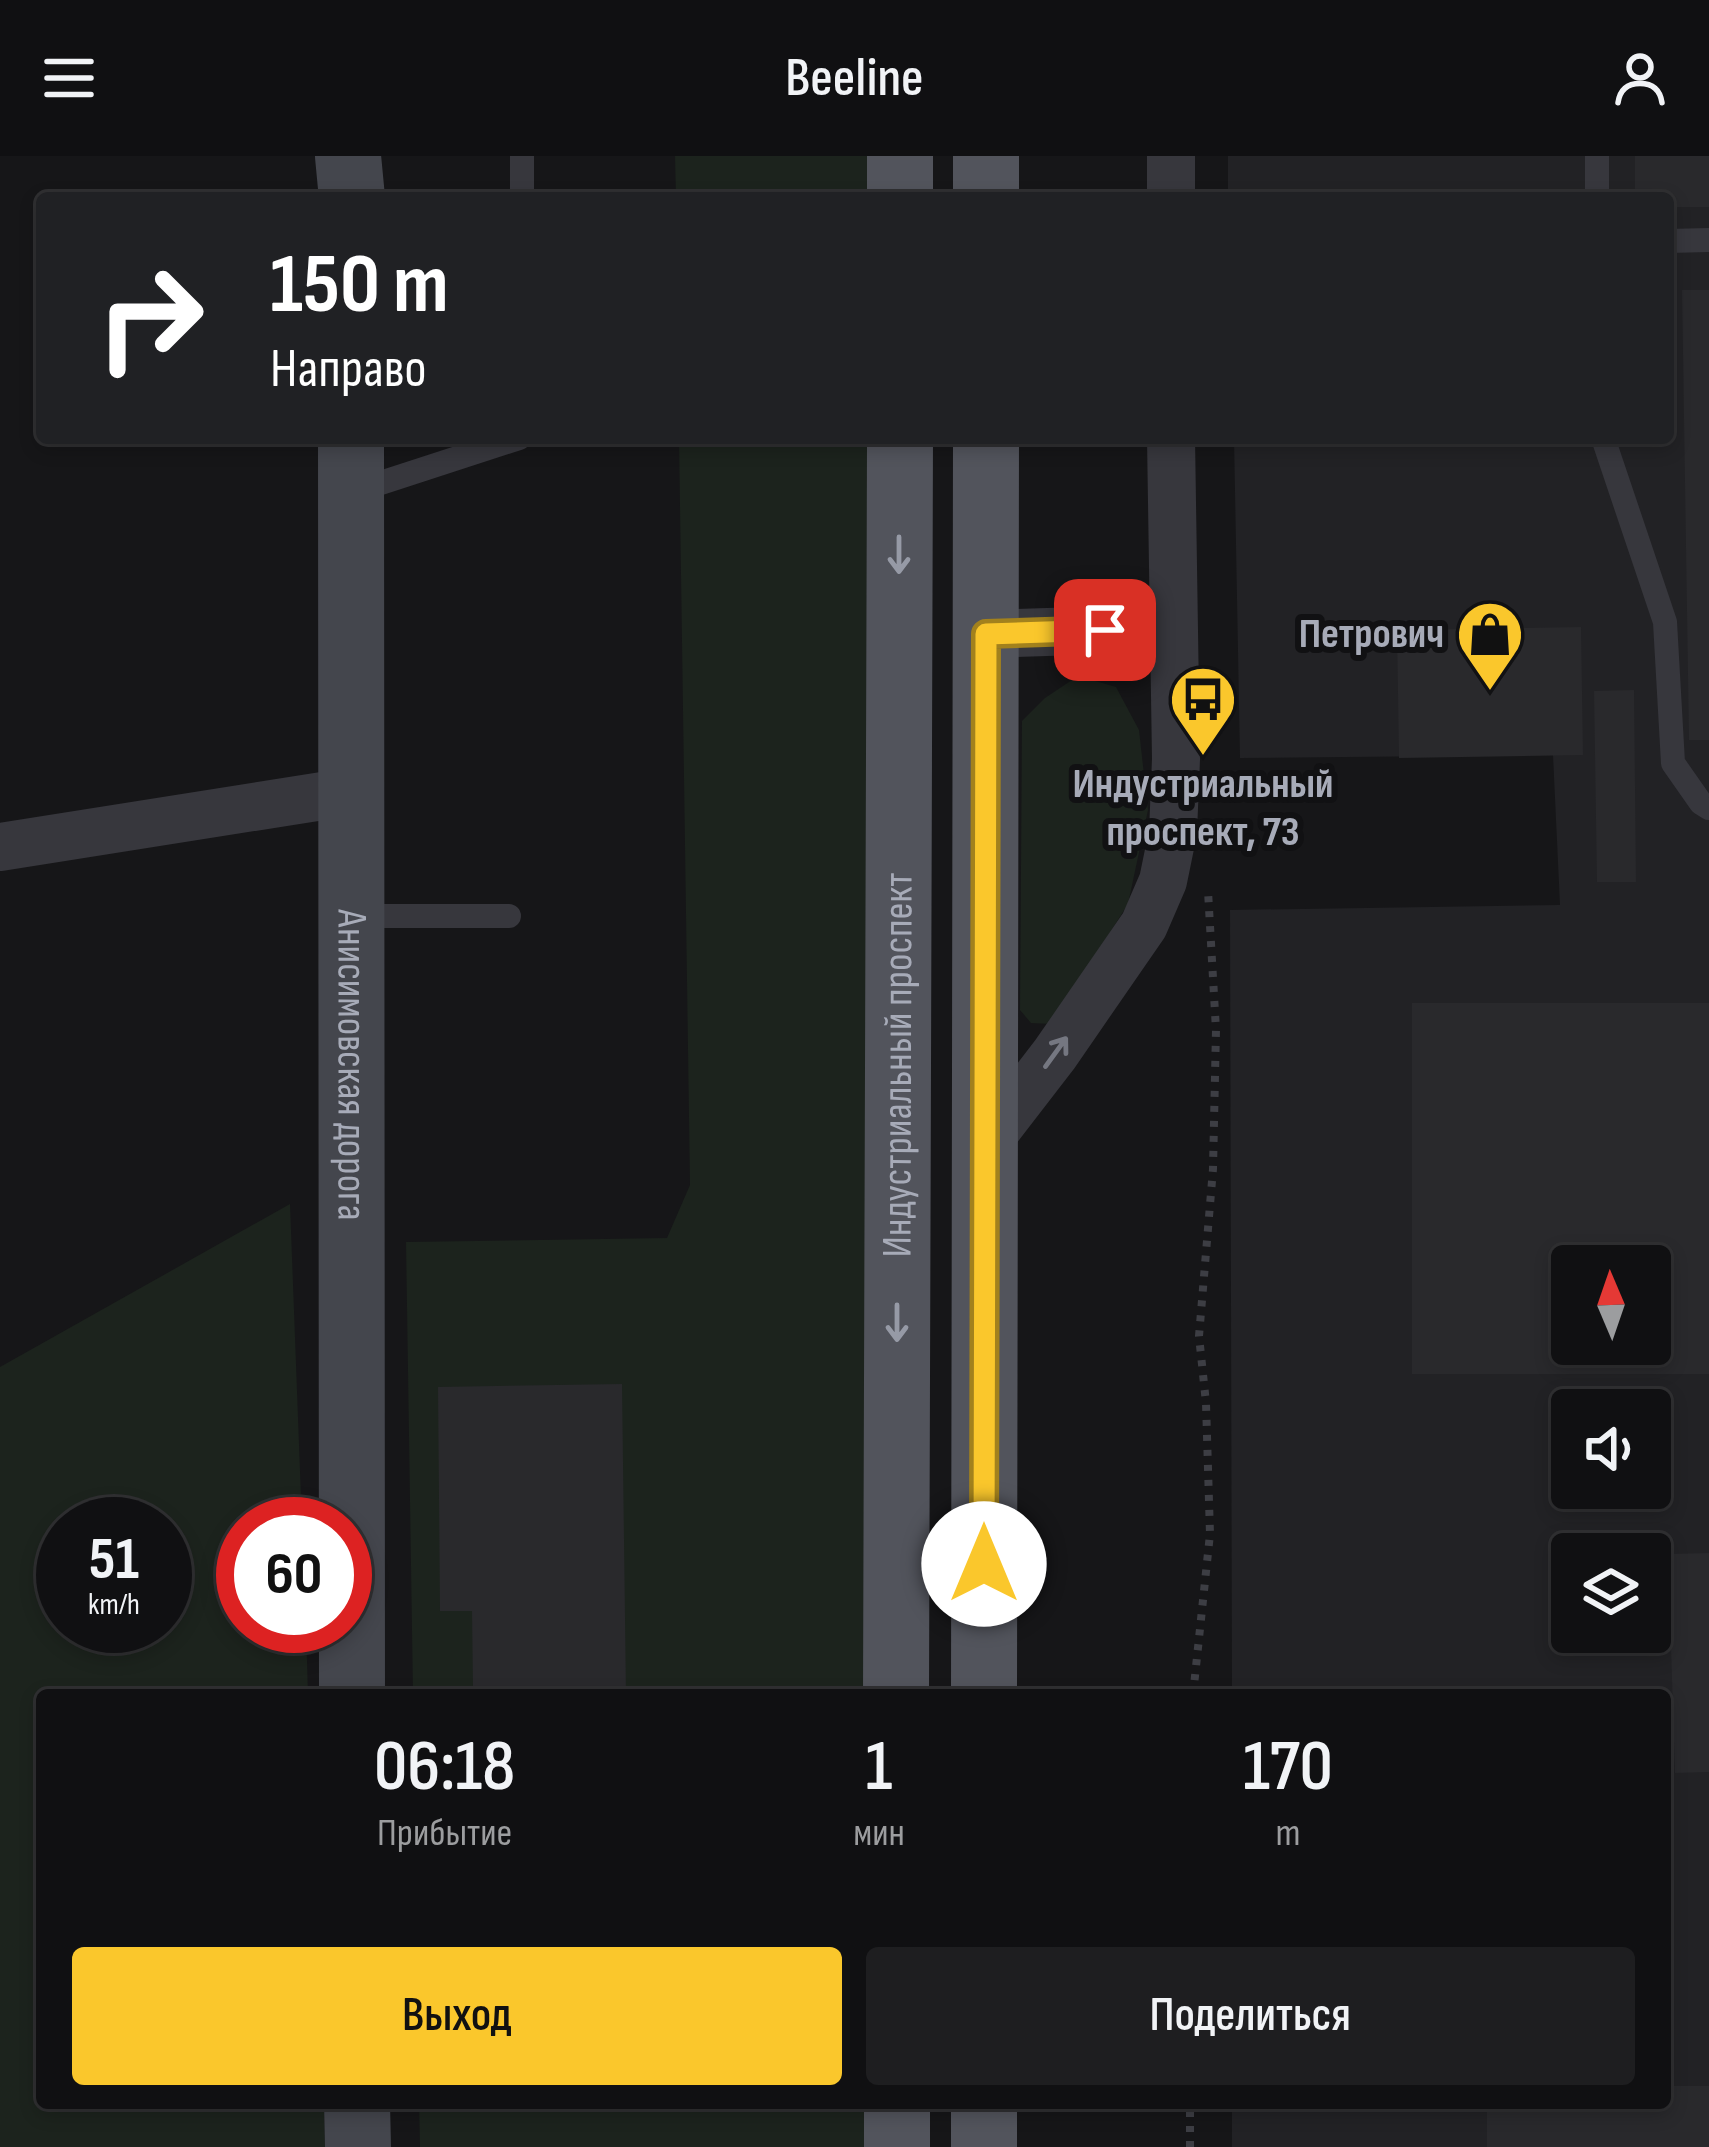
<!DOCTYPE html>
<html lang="ru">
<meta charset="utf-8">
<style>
:root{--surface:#101012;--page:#1e1e20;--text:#f1f3f6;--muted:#9c9d9f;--line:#303032;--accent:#fac72c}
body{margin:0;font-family:"Sofia Sans Condensed",sans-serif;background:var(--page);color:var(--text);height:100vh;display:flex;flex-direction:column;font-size:45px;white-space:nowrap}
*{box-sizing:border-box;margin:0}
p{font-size:39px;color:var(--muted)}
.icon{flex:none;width:66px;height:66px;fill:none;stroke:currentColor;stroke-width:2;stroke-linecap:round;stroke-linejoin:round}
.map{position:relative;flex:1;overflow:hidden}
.drawer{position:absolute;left:36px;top:1533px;width:1635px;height:420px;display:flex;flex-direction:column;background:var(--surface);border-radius:12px;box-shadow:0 6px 18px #0003,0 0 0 3px var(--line)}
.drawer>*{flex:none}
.top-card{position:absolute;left:36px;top:36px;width:1638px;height:252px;border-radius:12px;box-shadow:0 6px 18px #0003,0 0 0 3px var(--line);background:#202124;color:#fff;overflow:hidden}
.needle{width:78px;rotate:358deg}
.fabs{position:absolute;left:1551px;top:1089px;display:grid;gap:24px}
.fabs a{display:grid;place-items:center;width:120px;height:120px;border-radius:12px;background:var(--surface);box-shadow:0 6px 18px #0003,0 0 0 3px var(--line);font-size:60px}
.speed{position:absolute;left:36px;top:1341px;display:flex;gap:24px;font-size:60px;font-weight:700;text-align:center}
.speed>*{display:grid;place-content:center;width:156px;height:156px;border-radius:50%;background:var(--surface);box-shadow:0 6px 18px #0003,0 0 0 3px var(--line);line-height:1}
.speed small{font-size:30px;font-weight:400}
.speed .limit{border:18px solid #d22;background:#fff;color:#111}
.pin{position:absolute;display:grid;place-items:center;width:102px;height:102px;color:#fff;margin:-51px;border-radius:24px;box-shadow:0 6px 18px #0006}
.me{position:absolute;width:132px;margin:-66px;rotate:0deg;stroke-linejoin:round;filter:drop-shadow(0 0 9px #0008)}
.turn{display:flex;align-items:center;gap:42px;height:252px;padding:0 36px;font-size:54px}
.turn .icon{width:156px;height:156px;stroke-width:2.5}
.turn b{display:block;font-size:84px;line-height:102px}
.eta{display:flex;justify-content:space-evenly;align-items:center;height:204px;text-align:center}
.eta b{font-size:72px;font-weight:600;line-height:84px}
.button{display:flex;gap:24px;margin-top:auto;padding:24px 36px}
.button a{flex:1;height:138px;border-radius:12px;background:var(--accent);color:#111;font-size:48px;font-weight:600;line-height:138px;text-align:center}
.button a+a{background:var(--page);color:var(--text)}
header{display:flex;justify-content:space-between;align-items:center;height:156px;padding:0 36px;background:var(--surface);font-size:54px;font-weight:600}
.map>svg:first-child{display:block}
.built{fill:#222225;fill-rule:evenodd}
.green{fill:#1c231d;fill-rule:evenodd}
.building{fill:#29292c;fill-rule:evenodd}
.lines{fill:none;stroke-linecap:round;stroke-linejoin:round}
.path{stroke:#3d3e44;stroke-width:8;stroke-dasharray:6 9;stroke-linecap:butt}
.lane{stroke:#37373d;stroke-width:24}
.street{stroke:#37373d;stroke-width:48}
.secondary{stroke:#44464d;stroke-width:66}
.primary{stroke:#52545c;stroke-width:66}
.oneway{stroke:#969aa6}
.oneway2{stroke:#757781}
.route-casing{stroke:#a2811d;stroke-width:30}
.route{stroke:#fac72c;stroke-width:21}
.labels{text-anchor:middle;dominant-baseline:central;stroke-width:12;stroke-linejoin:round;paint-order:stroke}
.poi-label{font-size:42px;font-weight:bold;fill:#a7abb8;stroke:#111113;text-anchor:end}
.street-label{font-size:42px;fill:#a7abb8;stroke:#111113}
</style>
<header><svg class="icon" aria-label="menu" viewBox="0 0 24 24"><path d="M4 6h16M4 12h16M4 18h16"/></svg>Beeline<svg class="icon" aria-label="person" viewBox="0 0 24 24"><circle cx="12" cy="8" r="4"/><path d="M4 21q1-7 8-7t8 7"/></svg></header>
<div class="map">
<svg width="1709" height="1991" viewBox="0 0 1709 1991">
<rect width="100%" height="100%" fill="#161618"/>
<!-- built -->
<path class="built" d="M1228,0H1709V1991H1232V1947H1665V1539H1232L1230,754L1560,749L1553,599L1240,602L1234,282H1668V42H1228ZM1572,1110H1650V1188H1572ZM1572,1254H1650V1332H1572ZM1572,1398H1650V1476H1572Z"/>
<!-- green -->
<path class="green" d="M675,0H867V42H676Z
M679,282H867L866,1539H413L406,1086L667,1082L690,1029Z
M1078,520L1116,531L1139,574L1148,654L1128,748L1052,868L1031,867L1020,854L1022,565L1045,542Z
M290,1048L302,1368H243V1470H306L308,1539H42V1947H324L325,1991H0V1211ZM63,1368H165V1470H63Z
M419,1947H865V1991H420Z"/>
<!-- building -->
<path class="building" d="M1635,0H1709V51H1668V42H1635Z
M1682,134H1709V584H1689Z
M1581,471L1583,599L1399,602L1397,474Z
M1634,534L1636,726H1597L1594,535Z
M1412,847H1709V1218H1412ZM1572,1110H1650V1188H1572Z
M622,1228L626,1539H562L561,1531L473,1532L472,1455H440L438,1231Z
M1709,1397V1616L1675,1617L1668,1398Z
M1665,1930H1709V1991H1487V1947H1665Z"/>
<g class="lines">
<!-- path -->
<path class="path" d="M1193,1539L1210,1378L1206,1247L1199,1180L1213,1013L1216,874L1208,735
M1190,1991V1947"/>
<!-- lane -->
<path class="lane" d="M522,0V42
M1597,0V42
M1668,85L1709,84
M1603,282L1665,466L1673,607L1701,647L1709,652
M356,335L519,282
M351,760H509"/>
<!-- street -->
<path class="street" d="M1171,42V0
M986,478L1172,472
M0,691L348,636
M985,989L1055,898L1144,769L1163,725L1173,676L1176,603L1171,282"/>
<!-- secondary -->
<g class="secondary">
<path d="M348,0L352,42"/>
<path id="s1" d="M351,282L352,1539"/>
<path d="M357,1947L358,1991"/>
</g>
<!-- primary -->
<g class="primary">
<path d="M900,42V0"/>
<path d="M986,42V0"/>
<path id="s2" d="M896,1539L900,282"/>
<path d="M984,1539L986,282"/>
<path d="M897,1947V1991"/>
<path d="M984,1991V1947"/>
</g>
</g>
<!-- one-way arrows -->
<defs><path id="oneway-shaft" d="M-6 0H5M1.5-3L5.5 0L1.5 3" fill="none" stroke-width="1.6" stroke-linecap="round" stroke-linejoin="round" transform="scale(3)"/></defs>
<g class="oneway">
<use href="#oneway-shaft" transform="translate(899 399) rotate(90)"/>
<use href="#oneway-shaft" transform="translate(897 1167) rotate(90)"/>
</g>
<use class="oneway2" href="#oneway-shaft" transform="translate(1056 896) rotate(-54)"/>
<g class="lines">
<defs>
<path id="route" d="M984,1408L986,478L1105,474"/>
</defs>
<!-- route casing -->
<use href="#route" class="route-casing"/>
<!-- route -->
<use href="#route" class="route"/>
</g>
<!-- icons -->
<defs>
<symbol id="shop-pin" viewBox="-11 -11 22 30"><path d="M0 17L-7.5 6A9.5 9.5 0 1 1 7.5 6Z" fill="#fac72c" stroke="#111113"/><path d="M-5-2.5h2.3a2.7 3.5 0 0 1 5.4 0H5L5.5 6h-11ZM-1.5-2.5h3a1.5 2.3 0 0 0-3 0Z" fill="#111"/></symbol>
<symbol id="bus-pin" viewBox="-11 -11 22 30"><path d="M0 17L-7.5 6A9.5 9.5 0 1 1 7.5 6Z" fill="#fac72c" stroke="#111113"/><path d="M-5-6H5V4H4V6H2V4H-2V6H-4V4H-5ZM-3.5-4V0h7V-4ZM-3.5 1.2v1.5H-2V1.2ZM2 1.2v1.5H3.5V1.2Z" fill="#111"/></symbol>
</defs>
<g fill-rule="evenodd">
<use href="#shop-pin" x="1452" y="440" width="76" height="104"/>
<use href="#bus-pin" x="1165" y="505" width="76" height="104"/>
</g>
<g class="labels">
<!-- poi labels -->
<g class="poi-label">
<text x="1444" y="478">Петрович</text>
<text x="1203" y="628" text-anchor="middle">Индустриальный<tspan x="1203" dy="48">проспект, 73</tspan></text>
</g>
<!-- street labels -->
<g class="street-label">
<text stroke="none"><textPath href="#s1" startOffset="627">Анисимовская дорога</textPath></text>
<text stroke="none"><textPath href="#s2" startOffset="630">Индустриальный проспект</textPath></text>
</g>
</g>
</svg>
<div class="fabs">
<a><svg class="needle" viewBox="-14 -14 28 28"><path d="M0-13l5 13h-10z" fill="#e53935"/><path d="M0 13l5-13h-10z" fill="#9c9d9f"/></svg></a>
<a><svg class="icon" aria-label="sound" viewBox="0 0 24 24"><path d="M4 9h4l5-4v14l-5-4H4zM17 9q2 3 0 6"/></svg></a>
<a><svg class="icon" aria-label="layers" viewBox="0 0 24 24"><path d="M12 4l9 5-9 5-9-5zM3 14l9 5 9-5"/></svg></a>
</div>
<div class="speed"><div>51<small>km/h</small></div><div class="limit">60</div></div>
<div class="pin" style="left:1105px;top:474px;background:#d93025"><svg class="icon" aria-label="arrive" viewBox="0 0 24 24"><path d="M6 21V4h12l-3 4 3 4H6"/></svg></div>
<svg class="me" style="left:984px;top:1408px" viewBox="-20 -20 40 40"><circle r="19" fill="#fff"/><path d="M0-13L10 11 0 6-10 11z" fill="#fac72c"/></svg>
<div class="top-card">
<div class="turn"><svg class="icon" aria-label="right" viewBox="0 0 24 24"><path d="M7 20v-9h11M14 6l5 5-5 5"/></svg><div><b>150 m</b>Направо</div></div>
</div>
<section class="drawer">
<div class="eta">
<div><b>06:18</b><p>Прибытие</p></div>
<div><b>1</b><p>мин</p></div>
<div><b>170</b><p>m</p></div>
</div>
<div class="button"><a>Выход</a><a>Поделиться</a></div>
</section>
</div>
